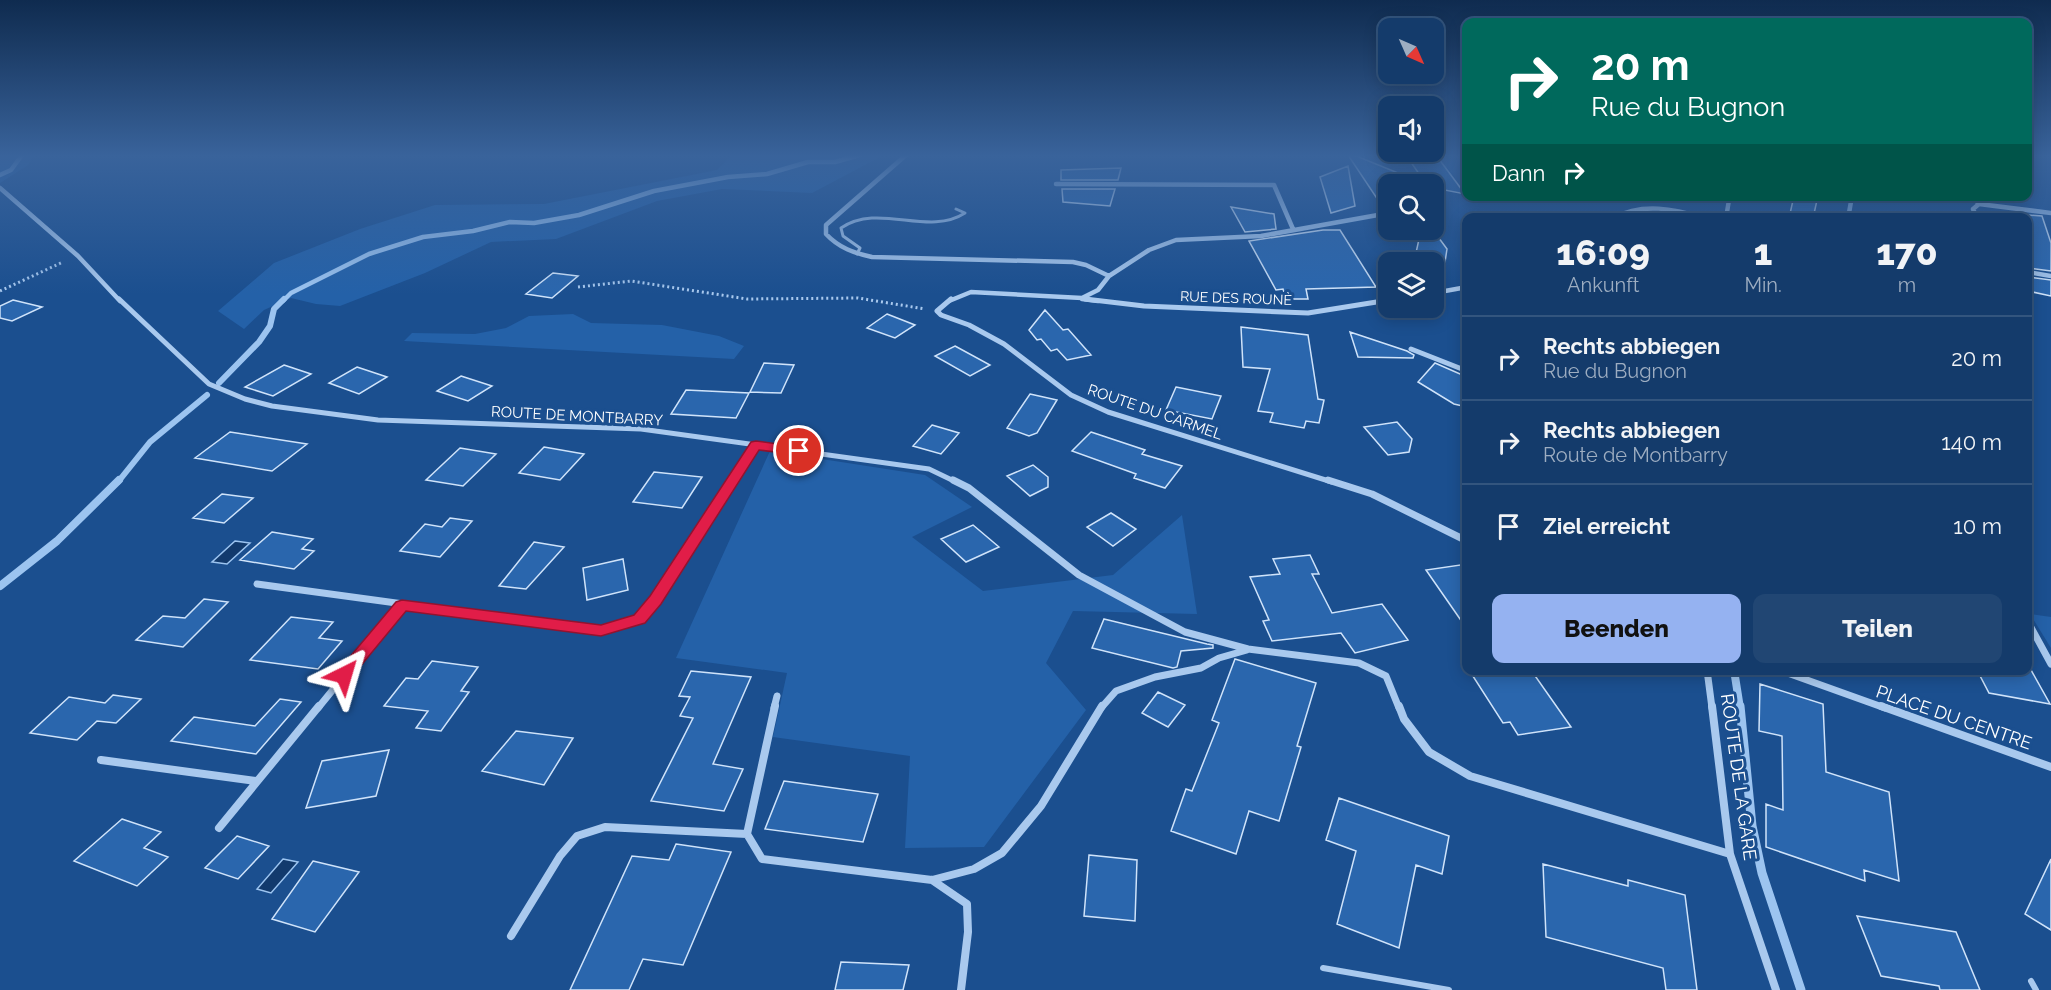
<!DOCTYPE html>
<html lang="de">
<meta charset="utf-8">
<style>
:root{--surface:#143b6b;--page:#214673;--text:#f1f3f6;--muted:#9dadc1;--line:#33557e;--accent:#95b2f1}
body{margin:0;font-family:Raleway,sans-serif;background:var(--page);color:var(--text);height:100vh;display:flex;flex-direction:column;font-size:22px;white-space:nowrap}
*{box-sizing:border-box;margin:0}
p{font-size:20px;color:var(--muted)}
.icon{flex:none;width:33px;height:33px;fill:none;stroke:currentColor;stroke-width:2;stroke-linecap:round;stroke-linejoin:round}
.map{position:relative;flex:1;overflow:hidden}
.panel{position:absolute;left:1462px;top:213px;width:570px;height:462px;display:flex;flex-direction:column;background:var(--surface);border-radius:12px;box-shadow:0 3px 15px #0003,0 0 0 2px var(--line)}
.panel>*{flex:none}
.guide{position:absolute;left:1462px;top:18px;width:570px;height:183px;border-radius:12px;box-shadow:0 3px 15px #0003,0 0 0 2px var(--line);background:#00695c;color:#fff;overflow:hidden}
.needle{width:39px;rotate:135deg}
.controls{position:absolute;left:1378px;top:18px;display:grid;gap:12px}
.controls a{display:grid;place-items:center;width:66px;height:66px;border-radius:12px;background:var(--surface);box-shadow:0 3px 15px #0003,0 0 0 2px var(--line);font-size:30px}
.pin{position:absolute;display:grid;place-items:center;width:51px;height:51px;color:#fff;margin:-26px;border:3px solid #fff;border-radius:50%;box-shadow:0 2px 6px #0007}
.me{position:absolute;width:66px;margin:-33px;rotate:40deg;stroke-linejoin:round;filter:drop-shadow(0 0 4px #0008)}
.turn{display:flex;align-items:center;gap:21px;height:126px;padding:0 30px;font-size:27px}
.turn .icon{width:78px;height:78px;stroke-width:2.5}
.turn b{display:block;font-size:42px;line-height:51px}
.then{display:flex;align-items:center;height:57px;padding:0 30px;background:#0003;gap:12px;font-size:22px}
.eta{display:flex;justify-content:space-evenly;align-items:center;height:102px;text-align:center}
.eta b{font-size:36px;font-weight:800;line-height:42px}
.primary-button{display:flex;gap:12px;margin-top:auto;padding:12px 30px}
.primary-button a{flex:1;height:69px;border-radius:12px;background:var(--accent);color:#111;font-size:24px;font-weight:800;line-height:69px;text-align:center}
.primary-button a+a{background:var(--page);color:var(--text)}
ul{padding:0;list-style:none}
li{display:flex;align-items:center;gap:18px;height:84px;padding:0 30px;border-top:2px solid var(--line)}
li div{flex:1}
li b{display:block;font-size:22px}
li em{font-style:normal}
.map>svg:first-child{display:block}
.green{fill:#2461a8}
.water{fill:#123a6d;stroke:#9cc4f0;stroke-width:1.5}
.lines{fill:none;stroke-linecap:round;stroke-linejoin:round}
.stream-far3{stroke:#9cc4f0;stroke-width:4.5}
.stream-far2{stroke:#9cc4f0;stroke-width:6}
.stream-far1{stroke:#9cc4f0;stroke-width:8}
.stream{stroke:#9cc4f0;stroke-width:9}
.building{fill:#2a66ad;stroke:#cfe3fa;stroke-width:1.5}
.path{stroke:#a9c9ee;stroke-width:3;stroke-dasharray:2 3;stroke-linecap:butt}
.service-far1{stroke:#a9c9ee;stroke-width:3}
.service{stroke:#a9c9ee;stroke-width:6}
.minor-far3{stroke:#a9c9ee;stroke-width:4.5}
.minor-far2{stroke:#a9c9ee;stroke-width:5}
.minor-far1{stroke:#a9c9ee;stroke-width:7}
.minor{stroke:#a9c9ee;stroke-width:8}
.route{fill:#e11d48;stroke:#92132f;stroke-width:1.5}
.labels{text-anchor:middle;dominant-baseline:central;stroke-width:6;stroke-linejoin:round;paint-order:stroke}
.far-street-label{font-size:14px;fill:#fff;stroke:#1b4f8f}
.street-label{font-size:15px;fill:#fff;stroke:#1b4f8f}
.near-street-label{font-size:18px;fill:#fff;stroke:#1b4f8f}
</style>
<div class="map">
<svg width="2051" height="990" viewBox="0 0 2051 990">
<rect width="100%" height="100%" fill="#1b4f8f"/>
<!-- green -->
<path class="green" d="M0,155H34L28,165L0,183Z
M732,155H884L812,193L722,189L657,201L556,239L491,242L425,273L340,306L316,304L291,298L264,310L244,329L218,311L274,263L360,229L435,205L544,204L717,170Z
M573,314L591,323L662,325L719,336L744,346L734,359L404,341L412,333L475,334L506,328L529,316Z
M770,451L925,475L972,507L912,537L983,591L1113,575L1182,515L1197,614L1073,611L1046,663L1086,710L984,847L905,848L910,756L773,737L787,673L676,658Z
M2030,614L2051,617V648Z"/>
<!-- water -->
<path class="water" d="M235,541L250,543L227,564L212,562Z
M283,859L298,862L271,893L257,889Z"/>
<g class="lines">
<!-- stream-far3 -->
<path class="stream-far3" d="M0,175L11,170L22,155
M1844,218L1849,213L1852,196
M283,301L291,293L369,254L423,237L473,231L510,222L534,223L579,215L654,191L728,177L767,174L808,162H835L860,155"/>
<!-- stream-far2 -->
<path class="stream-far2" d="M219,383L259,342L270,326L274,309L284,299
M118,482L150,442L207,395"/>
<!-- stream-far1 -->
<path class="stream-far1" d="M0,586L57,541L119,480
M1734,670L1740,708"/>
<!-- stream -->
<path class="stream" d="M1740,706L1752,826L1762,873L1801,990"/>
</g>
<!-- building -->
<path class="building" d="M1348,155H1354L1425,184H1389V209H1384Z
M1406,155H1436L1465,194L1434,188V184H1426Z
M1348,166L1355,206L1331,213L1320,177Z
M1121,168L1118,180H1061V170Z
M1062,189H1115L1110,206L1063,202Z
M1794,196H1818L1813,218H1789Z
M1231,207L1274,214L1276,229L1245,232Z
M2028,215L2042,216L2051,243V271L2028,268Z
M1323,230H1340L1376,287L1306,289L1308,299H1286L1283,289L1276,290L1249,241Z
M1421,230H1433L1447,249L1445,262H1414Z
M553,273L578,276L552,298L526,294Z
M2028,277L2051,280V296L2028,291Z
M13,300L42,307L12,321L0,318V306Z
M1045,310L1063,330L1068,329L1091,355L1067,360L1057,349L1051,351L1041,339L1037,340L1029,330Z
M887,314L915,325L895,338L867,328Z
M1241,327L1308,335L1318,399L1324,400L1319,423L1306,421L1304,428L1270,422L1273,413L1258,411L1270,369L1243,367Z
M1350,332L1407,351L1414,355L1413,358L1358,357Z
M955,346L990,365L970,376L935,356Z
M764,363L794,365L781,393L750,392Z
M1435,363L1467,377V407L1454,404L1418,382Z
M284,365L311,374L273,396L245,387Z
M357,367L387,377L359,394L329,383Z
M461,376L492,386L468,401L437,391Z
M1176,387L1221,396L1212,419L1166,410Z
M686,390L749,393L736,418L671,414Z
M1030,394L1057,400L1037,433L1029,436L1007,428Z
M1397,422L1412,439L1409,452L1388,455L1364,427Z
M932,425L959,433L941,454L913,446Z
M230,432L307,444L272,471L195,458Z
M1091,432L1145,450L1142,454L1182,466L1165,488L1134,478L1136,474L1072,451Z
M544,447L584,454L560,480L519,473Z
M460,448L496,454L463,486L426,480Z
M1033,465L1048,477V487L1030,496L1007,476Z
M654,472L702,477L682,508L633,502Z
M222,494L253,498L224,523L193,518Z
M1111,513L1136,529L1113,546L1087,527Z
M450,518L472,521L440,557L400,551L425,524L442,527Z
M973,525L999,547L966,562L941,539Z
M272,532L313,539L302,549L314,551L294,569L240,560Z
M534,542L564,547L526,589L499,586Z
M1310,555L1319,574H1312L1332,613L1382,604L1408,640L1355,653L1341,633L1272,641L1263,621L1269,620L1250,577L1280,574L1273,559Z
M623,559L628,590L587,600L583,568Z
M1467,564V629L1426,570Z
M204,599L228,602L183,647L136,640L163,616L185,618Z
M291,617L333,622L319,638L342,641L318,669L250,660Z
M1104,619L1207,644L1213,645V648L1181,651L1177,667L1173,668L1092,648Z
M1235,659L1316,683L1297,746L1301,747L1279,821L1249,811L1236,854L1171,831L1186,789L1192,791L1219,723L1212,720Z
M432,661L478,667L461,691L469,692L441,731L416,728L428,711L384,706L406,678L418,679Z
M1469,670H1531L1571,727L1518,735L1510,722L1503,723Z
M1977,670H2031L2050,704L1989,693Z
M691,671L751,677L713,764L743,769L724,811L651,801L693,718L680,716L690,697L679,696Z
M1760,684L1823,704L1826,772L1889,792L1899,881L1864,870L1865,881L1766,847V804L1783,810L1782,736L1759,731Z
M1158,692L1185,705L1168,727L1142,713Z
M113,695L141,699L116,723L97,721L77,740L30,733L69,697L105,703Z
M280,699L301,702L256,754L171,741L194,717L255,726Z
M516,731L573,738L544,785L482,771Z
M389,750L376,796L306,808L322,761Z
M784,781L878,794L863,842L765,829Z
M1339,798L1449,836L1442,874L1416,865L1399,948L1337,924L1356,851L1326,840Z
M122,819L161,832L144,848L168,857L137,886L74,861Z
M237,836L269,846L238,879L205,868Z
M676,844L731,852L683,965L643,959L629,990H570L632,856L669,860Z
M1089,855L1137,860L1135,921L1084,916Z
M2051,859V930L2025,914Z
M313,861L359,872L315,932L272,919Z
M1543,864L1628,886V880L1685,895L1697,990H1666L1663,968L1546,937Z
M1857,916L1956,932L1980,990H1940L1939,986L1881,976Z
M841,962L909,965L903,990H835Z"/>
<g class="lines">
<!-- path -->
<path class="path" d="M578,287L631,281L747,299L858,298L925,309
M0,291L63,262"/>
<!-- service-far1 -->
<path class="service-far1" d="M857,254L860,248L843,236L841,228C879,202 928,237 965,213L956,209"/>
<!-- service -->
<path class="service" d="M1323,968L1449,990
M2031,981L2036,990"/>
<!-- minor-far3 -->
<path class="minor-far3" d="M906,155L826,225V234C839,248 854,253 872,257L1073,262L1086,265L1109,276L1098,290L1082,298L971,292L949,301
M1056,184L1274,185L1293,229
M0,188L78,256L120,301
M1722,196L1729,200L1726,218
M1971,196L1979,204L1973,209L1977,218
M1979,204L2051,213
M1613,218C1643,202 1674,209 1705,218
M2028,272L2051,276
M1109,276L1149,250L1176,240L1261,236L1389,213
M1434,293L1467,287
M1082,299L1098,301
M1384,301L1389,300"/>
<!-- minor-far2 -->
<path class="minor-far2" d="M119,299L209,384L245,399L272,406L378,420L641,429L929,469L956,482
M951,299L937,311L941,315L969,325L1004,344L1071,395L1108,412L1332,482
M1085,299L1144,306L1308,313L1389,300
M1411,349L1467,371
M732,482L756,445"/>
<!-- minor-far1 -->
<path class="minor-far1" d="M953,480L969,488L1079,575L1185,632L1248,649L1359,663L1386,676L1399,708
M1328,480L1372,494L1467,541
M257,584L601,631L640,619L655,600L733,480
M2028,622L2051,664
M1707,670L1712,708
M1779,670L1885,708
M318,708L402,605
M774,708L777,696
M1101,708L1116,691L1155,677L1201,668L1219,658L1247,650"/>
<!-- minor -->
<path class="minor" d="M1399,706L1404,719L1429,752L1470,776L1730,854
M1712,706L1730,854L1776,990
M1881,706L2051,767
M101,760L256,781
M219,828L319,706
M747,834L775,706
M932,880L967,904L968,932L961,990
M511,936L560,856L577,836L605,827L747,834L762,859L932,880L974,869L1002,853L1041,806L1102,706"/>
</g>
<!-- sky -->
<linearGradient id="sky" x2="0" y2="1"><stop stop-color="#0f2b4f"/><stop offset="0.53" stop-color="#39639b"/><stop offset="1" stop-color="#39639b" stop-opacity="0"/></linearGradient>
<rect width="2051" height="294" fill="url(#sky)"/>
<!-- route -->
<path class="route" d="M756,441L799,447L806,451L799,455L759,450L661,604L645,623L601,636L406,611L349,680L344,682L338,680L335,675L338,671L396,602L402,600L601,625L634,615L650,596L751,442Z"/>
<g class="labels">
<!-- far-street labels -->
<g class="far-street-label">
<text transform="translate(1236 298) rotate(2)">RUE DES ROUNÈ</text>
</g>
<!-- street labels -->
<g class="street-label">
<text transform="translate(1155 412) rotate(19)">ROUTE DU CARMEL</text>
<text transform="translate(577 416) rotate(3)">ROUTE DE MONTBARRY</text>
</g>
<!-- near-street labels -->
<g class="near-street-label">
<text transform="translate(1954 717) rotate(19)">PLACE DU CENTRE</text>
<text transform="translate(1739 777) rotate(82)">ROUTE DE LA GARE</text>
</g>
</g>
</svg>
<div class="controls">
<a><svg class="needle" viewBox="-14 -14 28 28"><path d="M0-13l5 13h-10z" fill="#e53935"/><path d="M0 13l5-13h-10z" fill="#9dadc1"/></svg></a>
<a><svg class="icon" aria-label="sound" viewBox="0 0 24 24"><path d="M4 9h4l5-4v14l-5-4H4zM17 9q2 3 0 6"/></svg></a>
<a><svg class="icon" aria-label="search" viewBox="0 0 24 24"><circle cx="10" cy="10" r="6"/><path d="M15 15l6 6"/></svg></a>
<a><svg class="icon" aria-label="layers" viewBox="0 0 24 24"><path d="M12 4l9 5-9 5-9-5zM3 14l9 5 9-5"/></svg></a>
</div>
<div class="pin" style="left:799px;top:451px;background:#d93025"><svg class="icon" aria-label="arrive" viewBox="0 0 24 24"><path d="M6 21V4h12l-3 4 3 4H6"/></svg></div>
<svg class="me" style="left:344px;top:675px" viewBox="-20 -20 40 40"><path d="M0-17L14 15 0 8-14 15z" fill="#e11d48" stroke="#fff" stroke-width="4"/></svg>
<div class="guide">
<div class="turn"><svg class="icon" aria-label="right" viewBox="0 0 24 24"><path d="M7 20v-9h11M14 6l5 5-5 5"/></svg><div><b>20 m</b>Rue du Bugnon</div></div>
<div class="then">Dann<svg class="icon" aria-label="right" viewBox="0 0 24 24"><path d="M7 20v-9h11M14 6l5 5-5 5"/></svg></div>
</div>
<section class="panel">
<div class="eta">
<div><b>16:09</b><p>Ankunft</p></div>
<div><b>1</b><p>Min.</p></div>
<div><b>170</b><p>m</p></div>
</div>
<ul>
<li><svg class="icon" aria-label="right" viewBox="0 0 24 24"><path d="M7 20v-9h11M14 6l5 5-5 5"/></svg><div><b>Rechts abbiegen</b><p>Rue du Bugnon</p></div><em>20 m</em></li>
<li><svg class="icon" aria-label="right" viewBox="0 0 24 24"><path d="M7 20v-9h11M14 6l5 5-5 5"/></svg><div><b>Rechts abbiegen</b><p>Route de Montbarry</p></div><em>140 m</em></li>
<li><svg class="icon" aria-label="arrive" viewBox="0 0 24 24"><path d="M6 21V4h12l-3 4 3 4H6"/></svg><div><b>Ziel erreicht</b></div><em>10 m</em></li>
</ul>
<div class="primary-button"><a>Beenden</a><a>Teilen</a></div>
</section>
</div>
